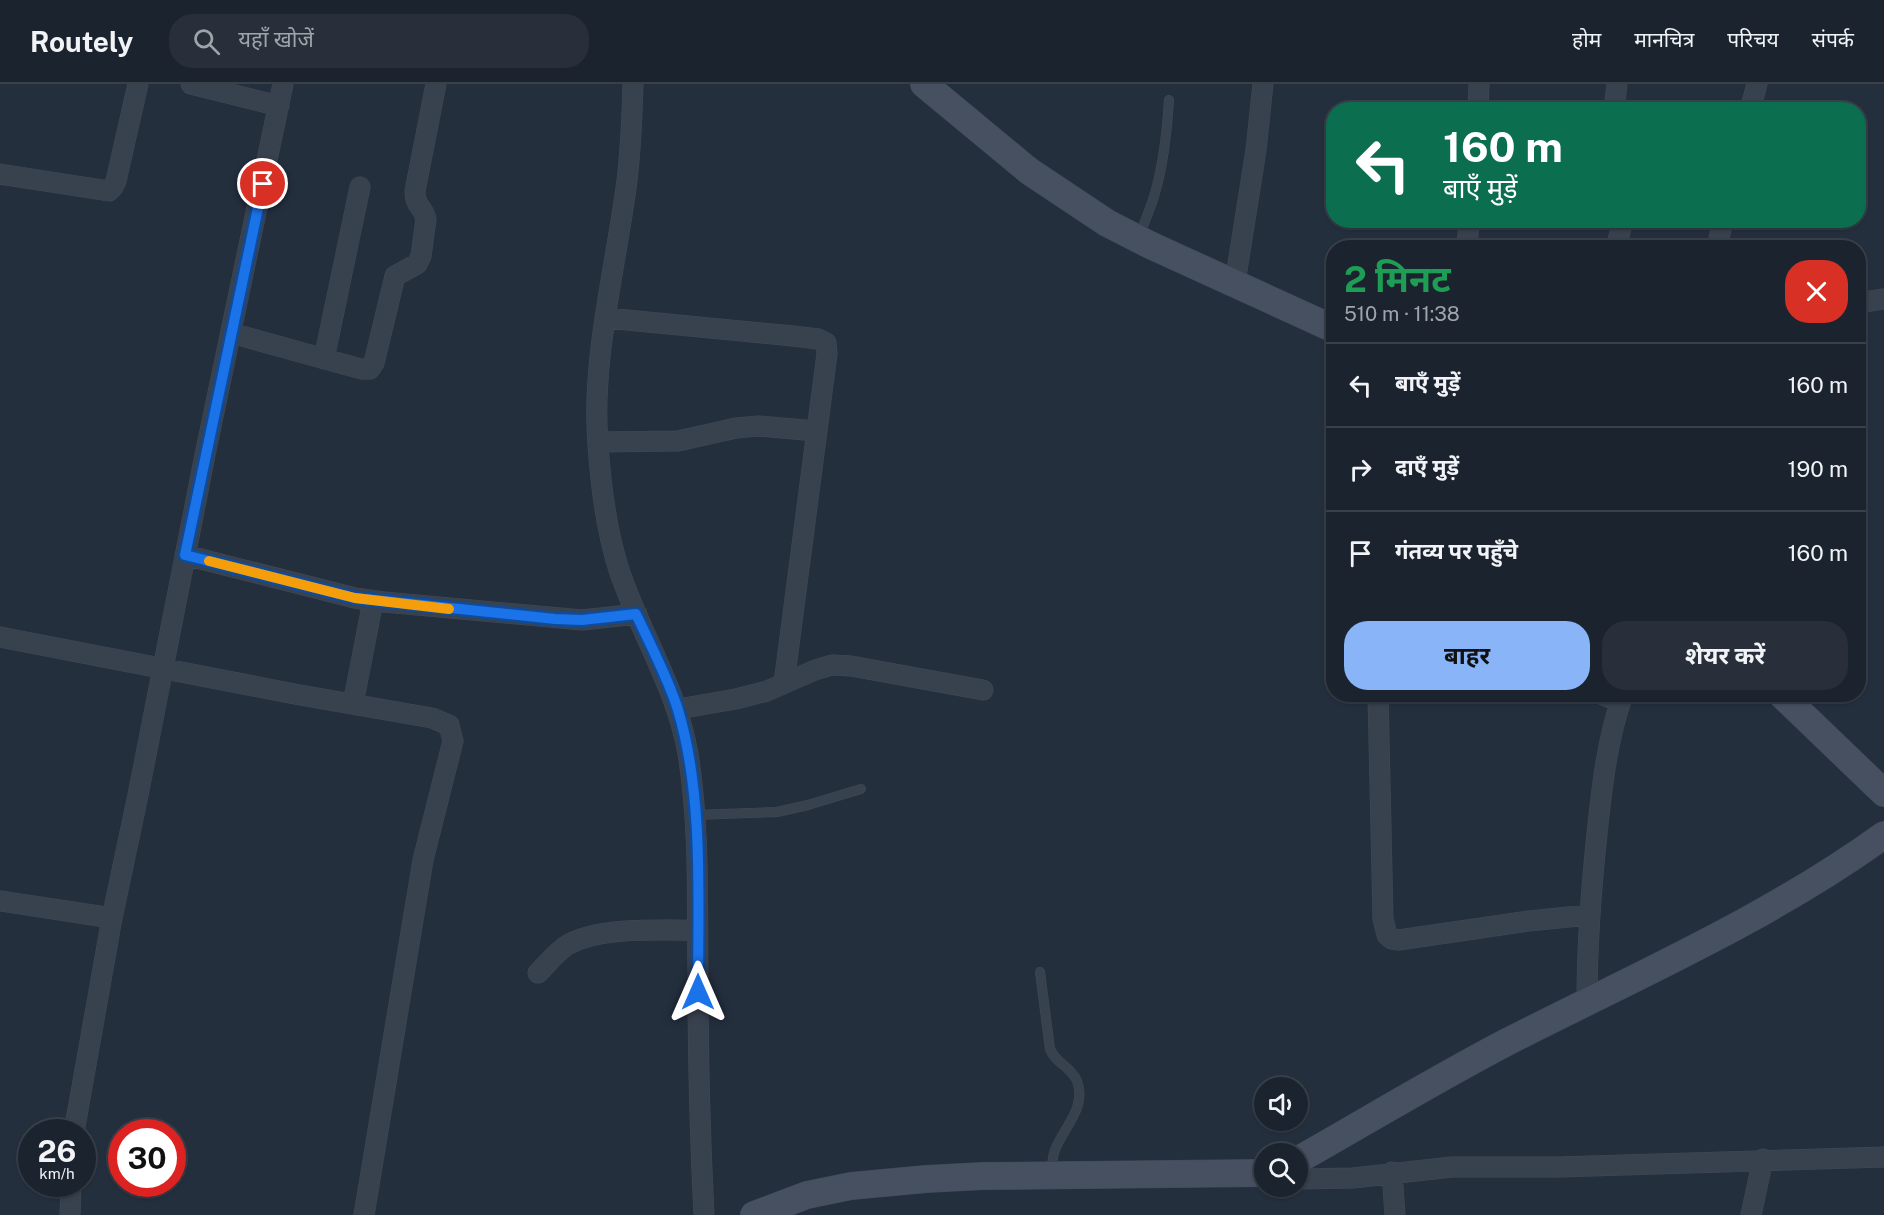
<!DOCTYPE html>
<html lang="hi">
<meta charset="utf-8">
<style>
:root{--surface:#1b232e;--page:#282f3a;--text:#f1f3f6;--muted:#a0a4aa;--line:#39404a;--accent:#8ab4f8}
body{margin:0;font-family:"Public Sans","Noto Sans Devanagari",sans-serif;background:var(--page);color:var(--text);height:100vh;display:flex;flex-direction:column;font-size:22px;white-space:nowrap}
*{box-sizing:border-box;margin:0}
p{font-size:20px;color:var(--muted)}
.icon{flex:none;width:33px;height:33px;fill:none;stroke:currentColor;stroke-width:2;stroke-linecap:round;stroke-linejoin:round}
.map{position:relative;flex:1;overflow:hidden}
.details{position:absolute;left:1326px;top:156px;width:540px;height:462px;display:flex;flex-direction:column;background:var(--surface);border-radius:24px;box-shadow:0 2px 4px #0004,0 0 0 2px var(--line)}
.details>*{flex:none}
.top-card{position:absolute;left:1326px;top:18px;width:540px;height:126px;border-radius:24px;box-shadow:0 2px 4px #0004,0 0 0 2px var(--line);background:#0b6e4f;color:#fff;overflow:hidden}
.fabs{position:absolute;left:1254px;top:993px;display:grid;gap:12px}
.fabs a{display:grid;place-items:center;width:54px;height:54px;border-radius:50%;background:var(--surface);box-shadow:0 2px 4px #0004,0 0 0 2px var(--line);font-size:30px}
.speed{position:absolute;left:18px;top:1035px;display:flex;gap:12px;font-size:30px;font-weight:700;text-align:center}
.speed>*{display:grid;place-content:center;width:78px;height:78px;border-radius:50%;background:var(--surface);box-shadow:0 2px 4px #0004,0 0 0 2px var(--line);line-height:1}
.speed small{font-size:15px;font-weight:400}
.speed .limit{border:9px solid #d22;background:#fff;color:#111}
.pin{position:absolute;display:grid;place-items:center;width:51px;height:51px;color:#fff;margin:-26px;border:3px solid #fff;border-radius:50%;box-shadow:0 2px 6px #0007}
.me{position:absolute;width:66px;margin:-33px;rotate:0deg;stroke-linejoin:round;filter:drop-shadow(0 0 4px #0008)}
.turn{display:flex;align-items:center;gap:21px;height:126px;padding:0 18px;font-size:27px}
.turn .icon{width:78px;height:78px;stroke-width:2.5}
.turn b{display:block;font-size:42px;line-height:51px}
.round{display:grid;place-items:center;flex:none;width:63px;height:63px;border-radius:24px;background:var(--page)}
.head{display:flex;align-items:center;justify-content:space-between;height:102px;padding:0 18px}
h1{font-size:36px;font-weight:700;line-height:45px;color:#1e9e55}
.button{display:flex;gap:12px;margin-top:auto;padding:12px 18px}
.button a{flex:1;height:69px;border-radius:24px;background:var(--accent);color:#111;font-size:24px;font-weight:700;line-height:69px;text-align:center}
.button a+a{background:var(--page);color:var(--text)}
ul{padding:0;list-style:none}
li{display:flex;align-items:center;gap:18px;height:84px;padding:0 18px;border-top:2px solid var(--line)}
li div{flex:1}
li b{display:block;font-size:22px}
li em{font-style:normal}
header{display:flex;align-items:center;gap:36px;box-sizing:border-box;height:84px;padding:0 30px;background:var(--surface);border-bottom:2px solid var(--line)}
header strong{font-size:28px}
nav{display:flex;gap:33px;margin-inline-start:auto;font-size:21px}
.search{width:420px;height:54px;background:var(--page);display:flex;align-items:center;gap:15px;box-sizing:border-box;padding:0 21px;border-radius:24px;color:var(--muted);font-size:22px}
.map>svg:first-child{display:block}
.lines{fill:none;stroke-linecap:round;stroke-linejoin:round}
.lane-casing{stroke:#414a57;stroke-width:10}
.street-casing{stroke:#414a57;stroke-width:21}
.secondary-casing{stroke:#414a57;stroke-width:28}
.lane{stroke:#38414e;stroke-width:9}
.street{stroke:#38414e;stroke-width:20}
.secondary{stroke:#465061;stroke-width:27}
.route-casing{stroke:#114b97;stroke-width:15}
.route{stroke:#1a73e8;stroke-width:10}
.slow{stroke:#f59e0b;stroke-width:10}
</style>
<header>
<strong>Routely</strong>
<div class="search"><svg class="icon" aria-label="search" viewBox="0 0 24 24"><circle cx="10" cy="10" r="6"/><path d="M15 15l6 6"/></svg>यहाँ खोजें</div>
<nav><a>होम</a><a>मानचित्र</a><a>परिचय</a><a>संपर्क</a></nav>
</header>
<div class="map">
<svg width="1884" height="1131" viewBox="0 0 1884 1131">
<rect width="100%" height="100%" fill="#242f3e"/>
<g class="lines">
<defs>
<path id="lane" d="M1139,153C1144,138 1151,124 1155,109C1164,78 1167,48 1169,16
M695,731L777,728L808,721L861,705
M1040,888L1050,965C1055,979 1071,982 1077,997C1087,1023 1064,1043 1055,1066C1052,1073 1052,1081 1052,1089"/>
<path id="street" d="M191,0L279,22
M633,0C632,35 631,69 626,104C615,186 591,278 598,361C601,404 606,446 619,486C640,549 677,604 688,670C700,744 697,820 698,894C698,973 700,1052 704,1131
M1478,26L1479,0
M1614,26L1617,0
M1750,26L1757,0
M0,90L109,107L113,103L116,97L138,0
M1467,164L1469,136
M1616,164L1623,136
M1717,164L1723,136
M1235,199L1256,66L1263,0
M1858,219L1884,215
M606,234L793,252L818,255L826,259L827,270L784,599
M231,249L361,285H370L374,279L395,192L417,180L421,172L426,135C423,122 415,123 415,107L436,0
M324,275L360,103
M598,358L678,357L736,344L759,342L816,347
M185,471L355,514L384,518L582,536L637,530
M0,553L300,611L432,634L449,641L453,657L423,776L364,1131
M1378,610L1383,835L1387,851L1392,855L1399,856L1529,837L1588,831
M1601,610L1620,618
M353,620L373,517
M678,625L736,615L767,607L815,586L832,581L851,582L983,606
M0,817L112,834
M538,889C548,879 557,867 569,860C603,842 659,847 698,846
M1587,918C1587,862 1591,806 1597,750C1602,702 1607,656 1623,610
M74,1048L112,834L138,711L206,366L283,0
M1392,1088L1395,1131
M1298,1095L1353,1094L1452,1083H1559L1884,1073
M70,1131L71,1100
M1751,1131L1763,1075"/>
<path id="secondary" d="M924,0L1029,87L1107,139L1150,161L1334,245
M1781,610L1884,709
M1298,1076C1367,1037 1436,995 1507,958C1634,893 1768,835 1884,751
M754,1131L807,1111L851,1102L926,1095L983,1092L1264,1089"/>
</defs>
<!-- lane casing -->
<use href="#lane" class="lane-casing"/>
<!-- street casing -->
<use href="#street" class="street-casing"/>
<!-- secondary casing -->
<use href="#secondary" class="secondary-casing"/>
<!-- lane -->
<use href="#lane" class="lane"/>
<!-- street -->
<use href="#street" class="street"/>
<!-- secondary -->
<use href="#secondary" class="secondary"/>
</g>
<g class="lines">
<defs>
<path id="route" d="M263,100L185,471L355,514L555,535L582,536L636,530C650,560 669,596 678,626C704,712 698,818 698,908"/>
</defs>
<!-- route casing -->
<use href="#route" class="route-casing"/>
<!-- route -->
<use href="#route" class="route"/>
<!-- slow -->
<path class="slow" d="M209,477L355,514L449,525"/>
</g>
</svg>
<div class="fabs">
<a><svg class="icon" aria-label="sound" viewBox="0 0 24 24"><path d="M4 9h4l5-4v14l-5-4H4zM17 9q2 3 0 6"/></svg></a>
<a><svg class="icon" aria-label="search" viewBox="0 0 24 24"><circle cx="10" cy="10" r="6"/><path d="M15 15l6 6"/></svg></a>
</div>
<div class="speed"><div>26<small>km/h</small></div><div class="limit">30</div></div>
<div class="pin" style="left:263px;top:100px;background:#d93025"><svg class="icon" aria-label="arrive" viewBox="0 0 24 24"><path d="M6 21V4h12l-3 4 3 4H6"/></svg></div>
<svg class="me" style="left:698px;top:908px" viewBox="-20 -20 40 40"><path d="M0-17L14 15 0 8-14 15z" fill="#1a73e8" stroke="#fff" stroke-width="4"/></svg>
<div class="top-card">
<div class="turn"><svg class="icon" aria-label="left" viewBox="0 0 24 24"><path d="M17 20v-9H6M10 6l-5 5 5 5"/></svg><div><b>160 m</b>बाएँ मुड़ें</div></div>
</div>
<section class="details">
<div class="head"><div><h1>2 मिनट</h1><p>510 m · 11:38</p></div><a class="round" style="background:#d93025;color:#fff"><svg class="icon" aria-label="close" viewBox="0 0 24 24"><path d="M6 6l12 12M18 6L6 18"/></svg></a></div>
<ul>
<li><svg class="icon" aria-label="left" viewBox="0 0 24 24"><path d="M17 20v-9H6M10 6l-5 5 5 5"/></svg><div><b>बाएँ मुड़ें</b></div><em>160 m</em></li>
<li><svg class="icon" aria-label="right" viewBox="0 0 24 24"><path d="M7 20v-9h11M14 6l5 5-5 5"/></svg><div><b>दाएँ मुड़ें</b></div><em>190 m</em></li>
<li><svg class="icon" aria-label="arrive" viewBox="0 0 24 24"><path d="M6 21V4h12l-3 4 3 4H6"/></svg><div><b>गंतव्य पर पहुँचे</b></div><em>160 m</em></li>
</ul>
<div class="button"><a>बाहर</a><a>शेयर करें</a></div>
</section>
</div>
